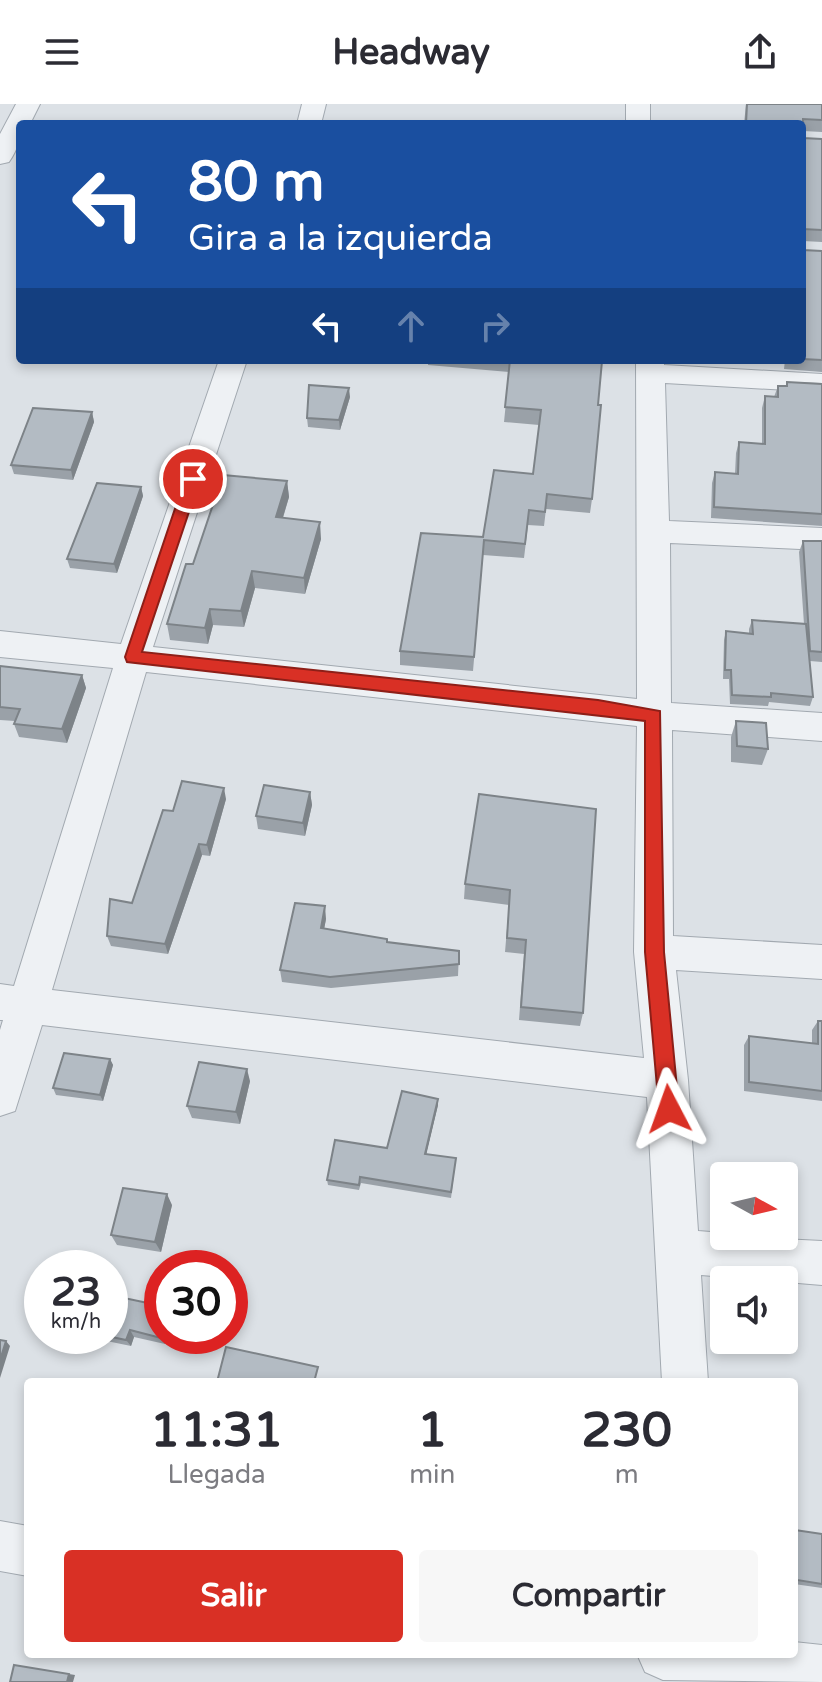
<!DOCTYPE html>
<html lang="es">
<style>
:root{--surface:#fff;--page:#f7f7f7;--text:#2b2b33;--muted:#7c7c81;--accent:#d93025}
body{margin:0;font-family:"Varela Round",sans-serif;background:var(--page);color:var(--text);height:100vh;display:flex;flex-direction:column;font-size:30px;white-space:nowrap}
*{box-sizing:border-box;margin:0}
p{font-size:26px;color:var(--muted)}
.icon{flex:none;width:44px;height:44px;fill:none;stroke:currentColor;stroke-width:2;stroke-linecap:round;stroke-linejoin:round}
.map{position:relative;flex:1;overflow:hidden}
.details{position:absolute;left:24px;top:1274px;width:774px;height:280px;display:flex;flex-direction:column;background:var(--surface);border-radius:8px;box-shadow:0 4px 12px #0003}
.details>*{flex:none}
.banner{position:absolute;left:16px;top:16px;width:790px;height:244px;border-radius:8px;box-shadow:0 4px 12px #0003;background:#1a4fa0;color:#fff;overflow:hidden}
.needle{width:52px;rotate:98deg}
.fabs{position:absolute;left:710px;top:1058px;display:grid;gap:16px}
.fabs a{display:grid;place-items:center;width:88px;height:88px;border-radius:8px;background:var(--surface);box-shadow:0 4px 12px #0003;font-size:40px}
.speed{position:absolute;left:24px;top:1146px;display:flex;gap:16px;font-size:40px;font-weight:700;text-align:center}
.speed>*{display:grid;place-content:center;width:104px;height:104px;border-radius:50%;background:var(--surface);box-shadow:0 4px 12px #0003;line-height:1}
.speed small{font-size:20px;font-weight:400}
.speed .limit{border:12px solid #d22;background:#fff;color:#111}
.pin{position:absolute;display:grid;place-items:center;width:68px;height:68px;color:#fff;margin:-34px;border:4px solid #fff;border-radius:50%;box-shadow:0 2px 8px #0007}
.me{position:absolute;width:88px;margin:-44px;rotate:356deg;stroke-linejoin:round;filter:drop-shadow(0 0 6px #0008)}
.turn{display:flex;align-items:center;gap:28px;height:168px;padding:0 40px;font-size:36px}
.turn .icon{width:104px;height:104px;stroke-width:2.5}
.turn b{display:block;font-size:56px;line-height:68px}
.lanes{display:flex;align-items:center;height:76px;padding:0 40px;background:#0003;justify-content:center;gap:40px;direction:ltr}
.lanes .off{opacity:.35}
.eta{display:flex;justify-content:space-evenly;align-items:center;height:136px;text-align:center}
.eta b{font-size:48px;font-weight:800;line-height:56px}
.action{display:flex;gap:16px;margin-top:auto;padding:16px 40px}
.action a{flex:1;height:92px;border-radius:8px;background:var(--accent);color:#fff;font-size:32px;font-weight:800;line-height:92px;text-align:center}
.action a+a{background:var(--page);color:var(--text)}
header{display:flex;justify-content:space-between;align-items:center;height:104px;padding:0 40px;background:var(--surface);font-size:36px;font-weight:800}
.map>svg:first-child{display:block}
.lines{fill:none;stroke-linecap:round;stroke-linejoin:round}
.minor-casing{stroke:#a2a9b0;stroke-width:2}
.minor{fill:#eef1f4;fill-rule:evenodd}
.wall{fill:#9aa1a8}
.shaded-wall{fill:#7d8388}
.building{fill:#b3bbc3;stroke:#7d8388;stroke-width:2}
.route{fill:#d93025;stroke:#8d1f18;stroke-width:2}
</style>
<header><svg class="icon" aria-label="menu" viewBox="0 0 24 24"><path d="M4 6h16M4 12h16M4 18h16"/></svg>Headway<svg class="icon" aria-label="share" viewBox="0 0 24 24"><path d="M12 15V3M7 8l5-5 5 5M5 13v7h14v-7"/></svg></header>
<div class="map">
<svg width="822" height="1578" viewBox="0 0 822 1578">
<rect width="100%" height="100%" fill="#dce1e6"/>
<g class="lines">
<defs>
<path id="minor" d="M16,0H40L30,20H20C20,36 18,45 9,58L0,60V30Z
M302,0H326L321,20H297Z
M626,0H650V20H626Z
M219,256H247L153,543L637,595L636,256H664V261L822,270V288L665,279L669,417L822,424V446L670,439L671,599L822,609V637L672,626L673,832L822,841V875L676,866L688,976L698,1127L724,1129V1132L822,1137V1181L701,1171L708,1278H662L647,993L42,921L15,1007L0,1012V926L3,916H0V880L14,882L113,564L0,553V527L121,540ZM146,568L637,622L634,848L644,954L52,886Z
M0,1417L28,1422V1472L0,1467Z
M794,1538L822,1541V1578L663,1576L645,1568L637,1550H794Z"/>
</defs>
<!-- minor casing -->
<use href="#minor" class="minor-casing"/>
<!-- minor -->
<use href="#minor" class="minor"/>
</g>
<!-- wall -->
<path class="wall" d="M746,0H822V28L803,27V34L822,35V138L803,137V146L822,147V268L784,265L785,256H802V20H744Z
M428,256H591L592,395L590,409L546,405L544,422L528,421L524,454L483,451L473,567L400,561V547L483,433L533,370L539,321L504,318L509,268L428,261Z
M787,278L822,279V422L711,414L712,379L715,368L735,370L736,349L739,338L762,340V304L765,292L774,293L778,282H786Z
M350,293L340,326L308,323L307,314Z
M92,308L94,318L73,376L14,370L11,361Z
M287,377L289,393L283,414L321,435L305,490L255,484L244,523L213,521L208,540L170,536L167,520L193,460Z
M141,383L143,392L117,469L70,464L67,455Z
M803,437H822V558L810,557L813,593L810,602L769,598L768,602L730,600L729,575H723L724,536L726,527L749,530V525L752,516L804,520L799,448Z
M0,562L82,571L86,584L67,639L19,633L14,620L15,617L0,616Z
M736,617L768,645L762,661L731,658V633Z
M310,688L312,701L305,732L258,725L256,712Z
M479,690L583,909L580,922L519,916L524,850L505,848L509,801L464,795L465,780Z
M226,695L210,752L202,751L168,850L111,842L107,832L132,799L173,707Z
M326,815L324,825L387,838L459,847L458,872L331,884L282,878L280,866Z
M818,917H822V997L744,987V941L749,932L812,940V926Z
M110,955L113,961L103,997L56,991L53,984Z
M250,977L240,1020L192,1014L187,1002Z
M438,995V1001L426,1050L456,1054L451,1094L361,1079L359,1086L328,1081L327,1076L387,1044Z
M172,1101L161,1148L117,1141L111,1131Z
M162,1202L165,1240L134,1233L131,1242L92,1234L91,1241L48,1235L46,1232H110Z
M794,1426L822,1430V1484L794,1480Z"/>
<!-- shaded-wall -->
<path class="shaded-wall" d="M349,284L350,293L340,326L339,316Z
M92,308L94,318L73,376L71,366Z
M287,377L289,393L278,429L276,413Z
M141,383L143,392L117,469L114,460Z
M320,418L321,435L305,490L304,474Z
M252,467L255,484L244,523L241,507Z
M210,505L213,521L208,540L205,524Z
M82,571L86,584L67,639L62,625Z
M224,684L226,695L210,752L207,741Z
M310,688L312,701L305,732L303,719Z
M199,740L202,751L168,850L165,840Z
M325,802L326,815L322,836L321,824Z
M110,955L113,961L103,997L100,991Z
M247,965L250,977L240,1020L236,1008Z
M438,995V1001L425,1056V1050Z
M167,1090L172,1101L161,1148L155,1138Z
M130,1226L134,1233L131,1242L126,1236Z
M86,1232H90L92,1234L91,1241L85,1235Z
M162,1232H168L165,1240L161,1234Z
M6,1237L10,1242L0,1274V1256Z
M69,1570L75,1571L73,1578H67Z"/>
<!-- building -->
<path class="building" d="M747,0H822V16L803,15V34L822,35V126L803,125V146L822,147V256L802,255V20H746Z
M510,256H590L602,257L598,301H601L592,395L547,390L545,408L529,406L525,440L484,436L474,553L400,547L421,429L483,433L494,366L533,370L541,306L505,303Z
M787,278L822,280V410L714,403L715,368L738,370L739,338L765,340V292L778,293V282H787Z
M309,281L349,284L339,316L307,314Z
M33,304L92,308L71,366L11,361Z
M223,371L287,377L276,413L320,418L304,474L252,467L241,507L210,505L205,524L167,520L186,460H193Z
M97,379L141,383L114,460L67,455Z
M803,437H822V548L810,547Z
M752,516L806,520L813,593L771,589V593L732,591L731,566H725L726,527L753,530Z
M0,562L82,571L62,625L14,620L20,605L0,603Z
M736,617L766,619L768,645L737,642Z
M182,677L224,684L207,741L199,740L165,840L107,832L110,795L132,799L163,706L173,707Z
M264,681L310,688L303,719L256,712Z
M479,690L596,705L583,909L521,903L526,836L507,834L510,786L465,780Z
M295,799L325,802L321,824L387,835V838L459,847V860L330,873L280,866Z
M818,917H822V987L749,978V932L818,940Z
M64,949L110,955L100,991L53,984Z
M199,958L247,965L236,1008L187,1002Z
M402,987L438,995L425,1050L456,1054L451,1088L360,1073L359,1081L327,1076L335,1036L387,1044Z
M123,1084L167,1090L155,1138L111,1131Z
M110,1191L162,1202L161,1234L130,1226L126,1236L107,1232H110Z
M66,1232H86L85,1235Z
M0,1236L6,1237L0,1256Z
M226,1243L318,1263L314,1278H217Z
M795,1426L822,1430V1480L797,1476Z
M14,1561L69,1570L67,1578H10Z"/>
<!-- route -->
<path class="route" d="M193,370L200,375L142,548L598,596L660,607L664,848L679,1005L676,1011L669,1014L662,1011L659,1005L645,848V617L127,558L125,553L185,375Z"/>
</svg>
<div class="fabs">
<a><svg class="needle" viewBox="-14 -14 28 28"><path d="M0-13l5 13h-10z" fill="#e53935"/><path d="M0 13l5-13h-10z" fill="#7c7c81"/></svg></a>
<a><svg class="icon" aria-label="sound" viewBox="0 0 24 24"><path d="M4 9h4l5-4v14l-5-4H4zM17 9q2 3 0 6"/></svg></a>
</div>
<div class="speed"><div>23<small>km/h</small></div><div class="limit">30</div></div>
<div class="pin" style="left:193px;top:375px;background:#d93025"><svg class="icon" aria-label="arrive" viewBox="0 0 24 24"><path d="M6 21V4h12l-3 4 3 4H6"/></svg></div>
<svg class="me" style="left:669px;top:1005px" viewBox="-20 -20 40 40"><path d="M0-17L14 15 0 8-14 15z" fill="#d93025" stroke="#fff" stroke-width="4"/></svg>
<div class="banner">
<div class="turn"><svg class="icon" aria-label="left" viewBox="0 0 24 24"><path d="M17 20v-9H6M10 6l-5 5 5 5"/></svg><div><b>80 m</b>Gira a la izquierda</div></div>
<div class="lanes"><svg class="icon" aria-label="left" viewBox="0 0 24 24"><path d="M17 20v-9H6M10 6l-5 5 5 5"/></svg><svg class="icon off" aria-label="ahead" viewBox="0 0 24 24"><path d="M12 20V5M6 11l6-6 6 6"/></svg><svg class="icon off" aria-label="right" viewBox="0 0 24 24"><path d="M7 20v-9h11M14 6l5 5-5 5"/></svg></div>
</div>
<section class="details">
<div class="eta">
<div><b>11:31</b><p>Llegada</p></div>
<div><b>1</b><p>min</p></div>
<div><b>230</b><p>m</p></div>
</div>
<div class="action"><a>Salir</a><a>Compartir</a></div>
</section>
</div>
